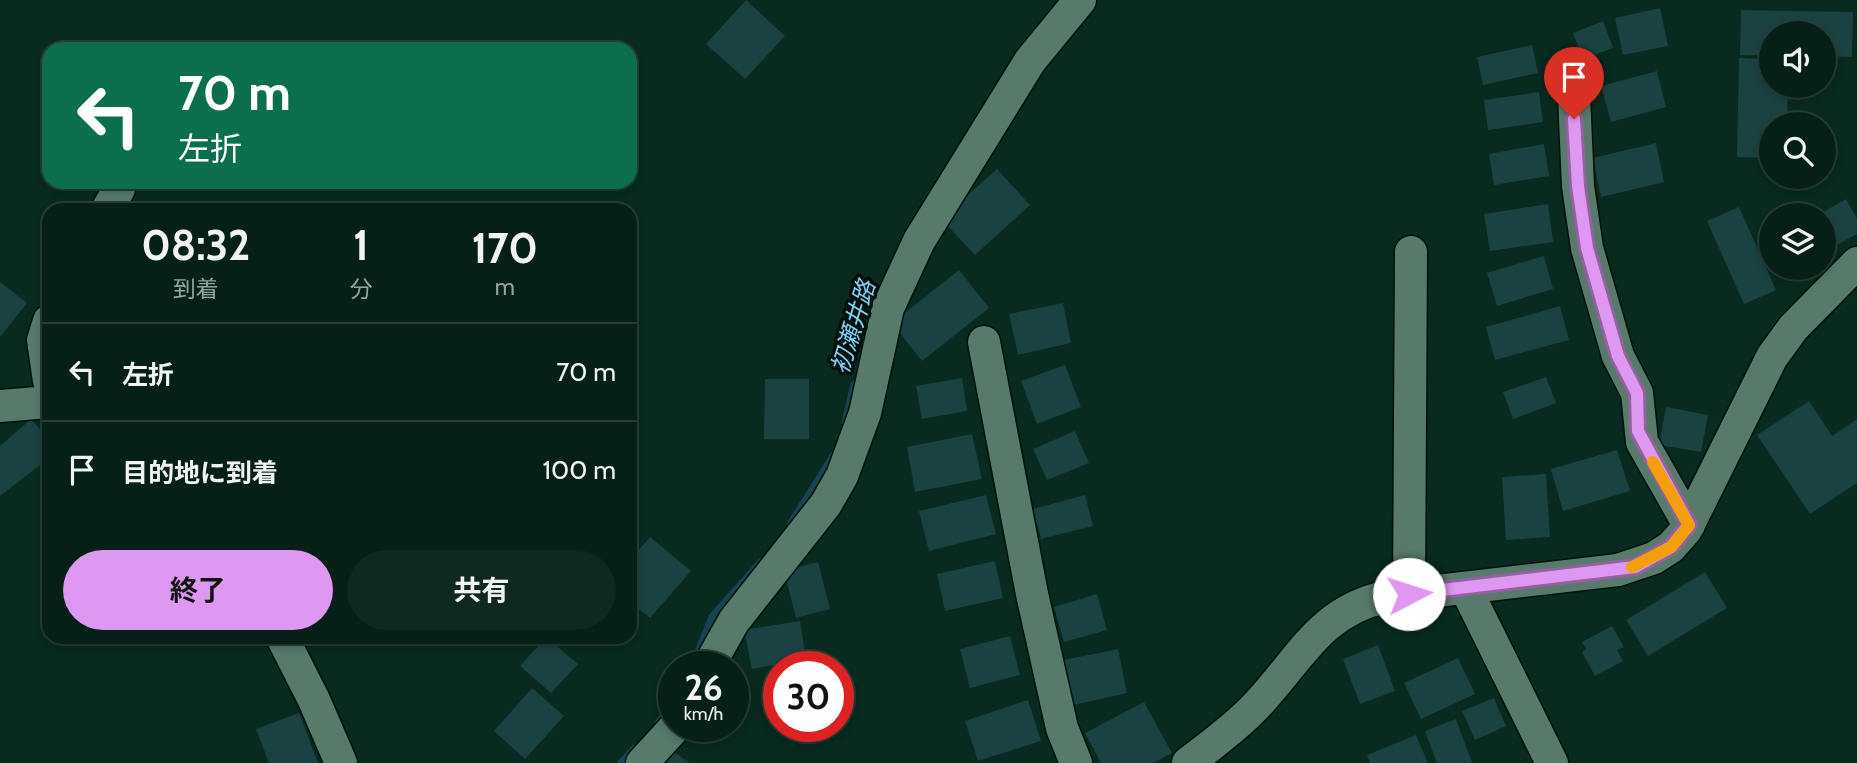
<!DOCTYPE html>
<html lang="ja">
<meta charset="utf-8">
<style>
:root{--surface:#062017;--page:#0f2820;--text:#f1f3f6;--muted:#98a3a1;--line:#273e36;--accent:#de98f2}
body{margin:0;font-family:Cabin,"Noto Sans JP",sans-serif;background:var(--page);color:var(--text);height:100vh;display:flex;flex-direction:column;font-size:26px;white-space:nowrap}
*{box-sizing:border-box;margin:0}
p{font-size:23px;color:var(--muted)}
.icon{flex:none;width:38px;height:38px;fill:none;stroke:currentColor;stroke-width:2;stroke-linecap:round;stroke-linejoin:round}
.map{position:relative;flex:1;overflow:hidden}
.panel{position:absolute;left:42px;top:203px;width:595px;height:441px;display:flex;flex-direction:column;background:var(--surface);border-radius:21px;box-shadow:0 4px 10px #0003,0 0 0 2px var(--line)}
.panel>*{flex:none}
.guide{position:absolute;left:42px;top:42px;width:595px;height:147px;border-radius:21px;box-shadow:0 4px 10px #0003,0 0 0 2px var(--line);background:#0b6e4f;color:#fff;overflow:hidden}
.controls{position:absolute;left:1759px;top:21px;display:grid;gap:14px}
.controls a{display:grid;place-items:center;width:77px;height:77px;border-radius:50%;background:var(--surface);box-shadow:0 4px 10px #0003,0 0 0 2px var(--line);font-size:35px}
.speed{position:absolute;left:658px;top:651px;display:flex;gap:14px;font-size:35px;font-weight:700;text-align:center}
.speed>*{display:grid;place-content:center;width:91px;height:91px;border-radius:50%;background:var(--surface);box-shadow:0 4px 10px #0003,0 0 0 2px var(--line);line-height:1}
.speed small{font-size:18px;font-weight:400}
.speed .limit{border:10px solid #d22;background:#fff;color:#111}
.pin{position:absolute;display:grid;place-items:center;width:60px;height:60px;color:#fff;margin:-72px -30px;border-radius:50% 50% 50% 0;rotate:-45deg;box-shadow:0 0 7px #0007}
.pin .icon{rotate:45deg}
.me{position:absolute;width:77px;margin:-38px;rotate:85deg;stroke-linejoin:round;filter:drop-shadow(0 0 5px #0008)}
.turn{display:flex;align-items:center;gap:24px;height:147px;padding:0 21px;font-size:32px}
.turn .icon{width:91px;height:91px;stroke-width:2.5}
.turn b{display:block;font-size:49px;line-height:60px}
.eta{display:flex;justify-content:space-evenly;align-items:center;height:119px;text-align:center}
.eta b{font-size:42px;font-weight:700;line-height:49px}
.primary-button{display:flex;gap:14px;margin-top:auto;padding:14px 21px}
.primary-button a{flex:1;height:80px;border-radius:42px;background:var(--accent);color:#111;font-size:28px;font-weight:700;line-height:80px;text-align:center}
.primary-button a+a{background:var(--page);color:var(--text)}
ul{padding:0;list-style:none}
li{display:flex;align-items:center;gap:21px;height:98px;padding:0 21px;border-top:2px solid var(--line)}
li div{flex:1}
li b{display:block;font-size:26px}
li em{font-style:normal}
.map>svg:first-child{display:block}
.lines{fill:none;stroke-linecap:round;stroke-linejoin:round}
.stream{stroke:#184354;stroke-width:9}
.building{fill:#1a4243}
.street-casing{stroke:#001109;stroke-width:35}
.street{stroke:#577a6b;stroke-width:32}
.route-casing{stroke:#90639d;stroke-width:18}
.route{stroke:#de98f2;stroke-width:12}
.slow{stroke:#f59e0b;stroke-width:12}
.labels{text-anchor:middle;dominant-baseline:central;stroke-width:7;stroke-linejoin:round;paint-order:stroke}
.water-label{font-size:24px;font-style:italic;fill:#7ed3f9;stroke:#040f0a}
</style>
<div class="map">
<svg width="1857" height="763" viewBox="0 0 1857 763">
<rect width="100%" height="100%" fill="#082a1f"/>
<g class="lines">
<!-- stream -->
<path class="stream" d="M846,422L855,385
M792,523L835,455
M695,662L713,617L762,562
M659,723L674,704
M622,763L635,749"/>
</g>
<!-- building -->
<path class="building" d="M746,0L785,36L745,79L706,44Z
M1660,8L1668,46L1623,55L1615,18Z
M1741,10L1853,12L1852,57L1824,56V33H1771V55H1740Z
M1603,21L1613,48L1583,59L1573,33Z
M1532,45L1538,73L1483,85L1477,57Z
M1739,58L1771,59V86H1788L1787,124H1771V158L1737,157Z
M1657,71L1666,107L1611,122L1601,86Z
M1539,92L1543,122L1488,130L1484,100Z
M1656,143L1664,182L1601,197L1593,158Z
M1544,144L1549,176L1494,185L1489,154Z
M997,169L1030,205L975,255L941,219Z
M1846,199L1857,219V234L1829,249L1824,239V215H1818Z
M1548,204L1553,242L1490,251L1484,214Z
M1739,207L1776,290L1744,304L1707,221Z
M1544,256L1553,289L1497,306L1487,273Z
M959,270L989,308L922,361L892,323Z
M0,282L27,303L0,337Z
M1063,303L1071,343L1018,355L1009,314Z
M1560,306L1569,340L1495,360L1486,327Z
M1065,365L1081,407L1037,424L1021,381Z
M1546,377L1556,403L1513,419L1503,392Z
M962,378L967,411L922,419L916,386Z
M765,379H809V439H764Z
M1809,401L1832,436L1857,419V483L1810,514L1757,435Z
M1666,407L1708,415L1701,452L1659,445Z
M31,419L49,440V458L0,496V446Z
M1075,431L1089,463L1047,480L1033,449Z
M972,434L982,479L915,492L907,447Z
M1617,450L1630,491L1563,511L1551,469Z
M1546,474L1550,537L1506,540L1502,477Z
M986,495L996,534L929,551L919,511Z
M1085,495L1093,526L1041,539L1033,509Z
M650,537L691,571L650,618L630,602V560Z
M995,561L1003,598L945,611L937,574Z
M818,562L830,609L796,618L784,571Z
M1705,572L1727,608L1648,656L1626,620Z
M1097,594L1107,630L1064,642L1054,607Z
M800,621L806,659L752,669L744,630Z
M1612,626L1624,647L1617,650L1623,661L1595,676L1582,652L1586,649L1582,642Z
M1010,636L1020,675L970,688L960,649Z
M546,637L578,664L551,693L520,666Z
M1378,645L1395,691L1360,704L1343,659Z
M1118,649L1127,693L1074,705L1064,660Z
M1458,658L1475,694L1421,719L1404,683Z
M532,688L564,716L525,759L494,731Z
M1494,698L1506,726L1475,740L1462,711Z
M1028,700L1041,741L978,761L965,721Z
M1144,702L1172,753L1153,763H1101L1085,733Z
M299,713L318,763H269L256,729Z
M1456,719L1472,763H1437L1425,731Z
M1416,735L1428,763H1370L1367,755Z
M672,751L690,763H664Z"/>
<g class="lines">
<defs>
<path id="street" d="M1573,74L1578,186L1587,248L1618,356L1637,393L1642,442L1689,525
M107,210L119,189
M49,321L43,340L49,381
M984,342L1032,594L1062,728L1076,763
M0,406L49,402
M1466,589L1552,763
M1409,594L1411,252
M282,637L314,700L341,763
M708,667L734,621L826,504L842,476L865,413L888,308L919,241L1030,61L1080,0
M642,763L676,726
M1188,763C1210,746 1232,730 1251,711C1297,666 1316,612 1385,597L1618,570L1654,558L1671,547L1686,530L1772,357L1793,328L1857,263"/>
</defs>
<!-- street casing -->
<use href="#street" class="street-casing"/>
<!-- street -->
<use href="#street" class="street"/>
</g>
<g class="lines">
<defs>
<path id="route" d="M1409,594L1635,567L1671,547L1689,525L1638,431L1637,393L1618,356L1587,248L1578,186L1574,119"/>
</defs>
<!-- route casing -->
<use href="#route" class="route-casing"/>
<!-- route -->
<use href="#route" class="route"/>
<!-- slow -->
<path class="slow" d="M1632,567L1671,547L1689,525L1653,462"/>
</g>
<g class="labels">
<!-- water labels -->
<g class="water-label">
<text transform="translate(853 327) rotate(-73)">初瀬井路</text>
</g>
</g>
</svg>
<div class="controls">
<a><svg class="icon" aria-label="sound" viewBox="0 0 24 24"><path d="M4 9h4l5-4v14l-5-4H4zM17 9q2 3 0 6"/></svg></a>
<a><svg class="icon" aria-label="search" viewBox="0 0 24 24"><circle cx="10" cy="10" r="6"/><path d="M15 15l6 6"/></svg></a>
<a><svg class="icon" aria-label="layers" viewBox="0 0 24 24"><path d="M12 4l9 5-9 5-9-5zM3 14l9 5 9-5"/></svg></a>
</div>
<div class="speed"><div>26<small>km/h</small></div><div class="limit">30</div></div>
<div class="pin" style="left:1574px;top:119px;background:#d93025"><svg class="icon" aria-label="arrive" viewBox="0 0 24 24"><path d="M6 21V4h12l-3 4 3 4H6"/></svg></div>
<svg class="me" style="left:1409px;top:594px" viewBox="-20 -20 40 40"><circle r="19" fill="#fff"/><path d="M0-13L10 11 0 6-10 11z" fill="#de98f2"/></svg>
<div class="guide">
<div class="turn"><svg class="icon" aria-label="left" viewBox="0 0 24 24"><path d="M17 20v-9H6M10 6l-5 5 5 5"/></svg><div><b>70 m</b>左折</div></div>
</div>
<section class="panel">
<div class="eta">
<div><b>08:32</b><p>到着</p></div>
<div><b>1</b><p>分</p></div>
<div><b>170</b><p>m</p></div>
</div>
<ul>
<li><svg class="icon" aria-label="left" viewBox="0 0 24 24"><path d="M17 20v-9H6M10 6l-5 5 5 5"/></svg><div><b>左折</b></div><em>70 m</em></li>
<li><svg class="icon" aria-label="arrive" viewBox="0 0 24 24"><path d="M6 21V4h12l-3 4 3 4H6"/></svg><div><b>目的地に到着</b></div><em>100 m</em></li>
</ul>
<div class="primary-button"><a>終了</a><a>共有</a></div>
</section>
</div>
